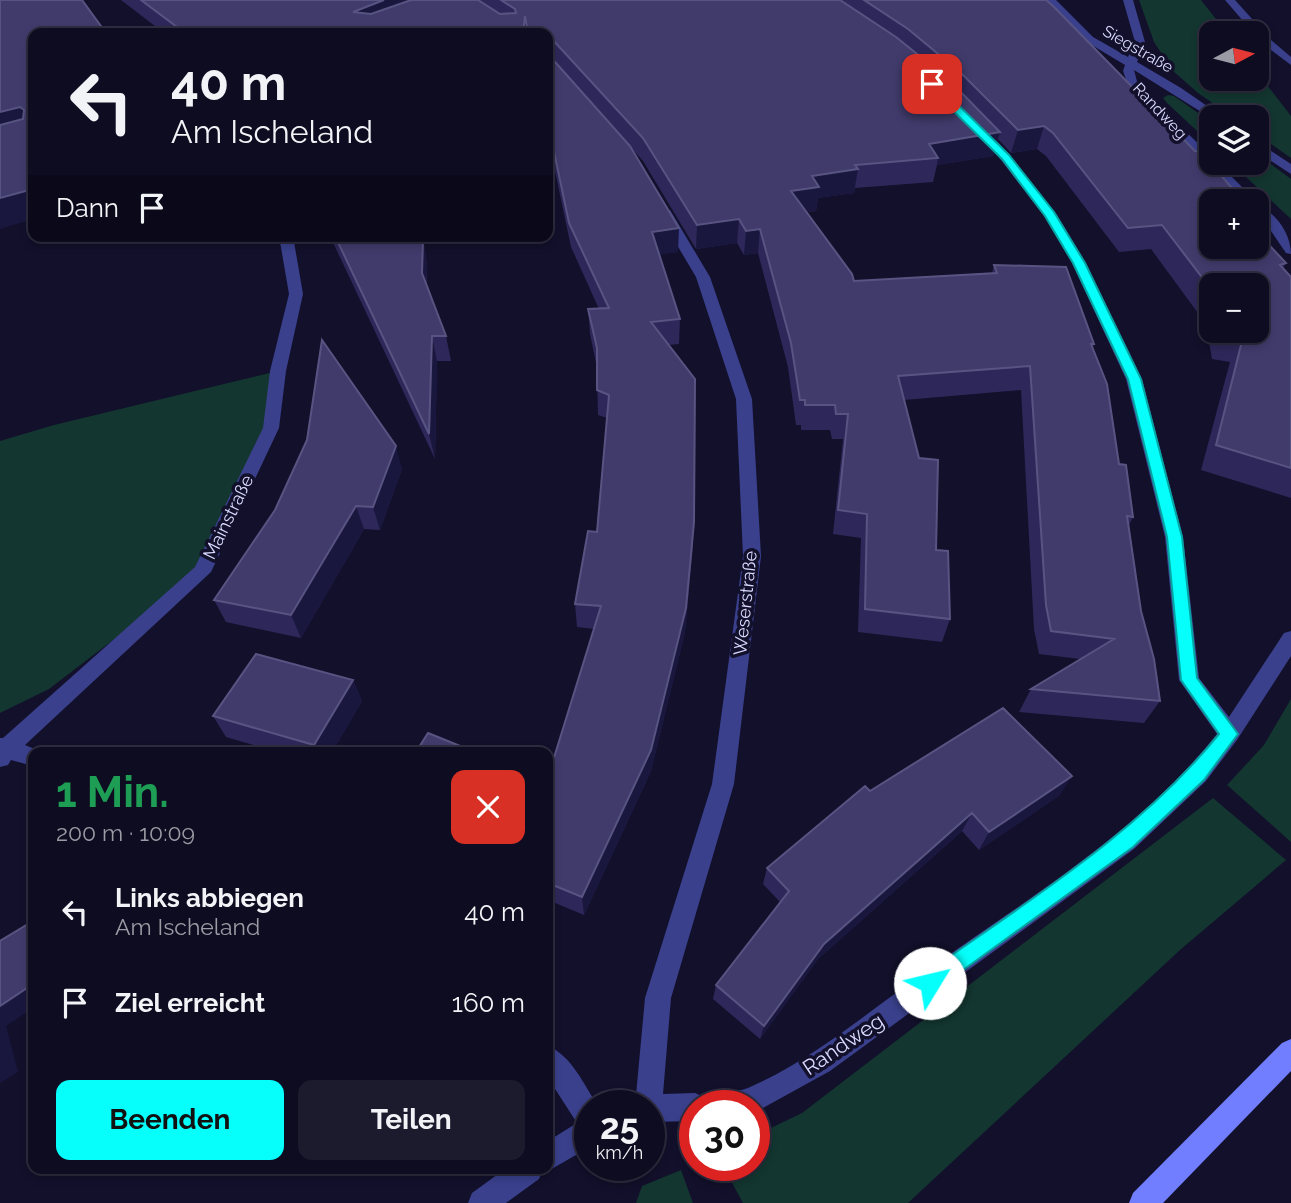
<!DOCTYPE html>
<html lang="de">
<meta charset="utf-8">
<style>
:root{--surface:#0e0c20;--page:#1c1a2d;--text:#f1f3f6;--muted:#9b9ba5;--line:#2e2c3e;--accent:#06fffb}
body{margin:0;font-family:Raleway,sans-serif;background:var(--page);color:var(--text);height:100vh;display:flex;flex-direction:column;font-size:26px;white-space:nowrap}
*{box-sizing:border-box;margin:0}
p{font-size:23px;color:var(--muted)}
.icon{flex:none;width:38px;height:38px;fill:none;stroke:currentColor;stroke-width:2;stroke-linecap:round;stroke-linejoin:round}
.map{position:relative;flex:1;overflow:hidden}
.drawer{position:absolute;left:28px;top:747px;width:525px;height:427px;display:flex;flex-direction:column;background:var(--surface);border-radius:14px;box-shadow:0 4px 10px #0003,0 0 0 2px var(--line)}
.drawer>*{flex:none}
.guide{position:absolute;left:28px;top:28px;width:525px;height:214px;border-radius:14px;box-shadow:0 4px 10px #0003,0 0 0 2px var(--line);background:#0e0c20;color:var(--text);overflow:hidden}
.needle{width:46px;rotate:83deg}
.fabs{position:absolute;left:1199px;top:21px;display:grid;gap:14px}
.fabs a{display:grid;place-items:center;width:70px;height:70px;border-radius:14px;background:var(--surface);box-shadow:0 4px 10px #0003,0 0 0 2px var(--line);font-size:35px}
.speed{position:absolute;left:574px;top:1090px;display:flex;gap:14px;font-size:35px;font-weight:700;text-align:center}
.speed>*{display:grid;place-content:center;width:91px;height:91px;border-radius:50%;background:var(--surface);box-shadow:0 4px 10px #0003,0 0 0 2px var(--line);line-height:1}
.speed small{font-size:18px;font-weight:400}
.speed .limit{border:10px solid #d22;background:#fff;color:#111}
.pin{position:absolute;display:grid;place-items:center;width:60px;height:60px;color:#fff;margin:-30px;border-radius:14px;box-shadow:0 4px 10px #0006}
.me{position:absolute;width:77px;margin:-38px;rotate:54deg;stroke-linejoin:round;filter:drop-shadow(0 0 5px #0008)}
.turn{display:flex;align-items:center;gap:24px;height:147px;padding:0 28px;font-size:32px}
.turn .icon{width:91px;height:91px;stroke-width:2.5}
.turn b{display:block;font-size:49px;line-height:60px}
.then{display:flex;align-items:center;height:66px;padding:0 28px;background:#0003;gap:14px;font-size:26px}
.round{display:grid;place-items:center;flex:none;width:74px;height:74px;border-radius:14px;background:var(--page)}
.head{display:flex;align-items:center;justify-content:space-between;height:119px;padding:0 28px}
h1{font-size:42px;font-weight:700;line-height:52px;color:#1e9e55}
.primary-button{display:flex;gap:14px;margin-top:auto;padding:14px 28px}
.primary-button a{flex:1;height:80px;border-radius:14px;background:var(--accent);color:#111;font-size:28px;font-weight:700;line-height:80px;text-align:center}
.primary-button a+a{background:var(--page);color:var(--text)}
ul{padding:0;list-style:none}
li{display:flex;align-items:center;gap:21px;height:91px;padding:0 28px}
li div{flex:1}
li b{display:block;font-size:26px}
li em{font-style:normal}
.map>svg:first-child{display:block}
.green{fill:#133630}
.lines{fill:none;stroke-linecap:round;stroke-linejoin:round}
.minor{fill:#3a408c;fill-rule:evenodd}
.secondary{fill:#717eff;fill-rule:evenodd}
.wall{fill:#2d2859;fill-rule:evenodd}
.shaded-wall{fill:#1a173f}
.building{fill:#403b6b;stroke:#585482;stroke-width:2}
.route{fill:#06fffb;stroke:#04a6a3;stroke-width:2}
.labels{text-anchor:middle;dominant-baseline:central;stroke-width:7;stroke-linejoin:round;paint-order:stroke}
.far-street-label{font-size:16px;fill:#dadaff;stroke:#12102b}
.street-label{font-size:18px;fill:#dadaff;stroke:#12102b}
.near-street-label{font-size:21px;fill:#dadaff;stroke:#12102b}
</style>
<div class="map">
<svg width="1291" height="1203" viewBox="0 0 1291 1203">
<rect width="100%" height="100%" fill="#12102b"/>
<!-- green -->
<path class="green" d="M1139,0H1201L1227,33H1211V79H1256L1257,72L1291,116V158L1257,134L1256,117H1233L1198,93L1173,71L1154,42Z
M1168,95L1174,96L1211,122V144L1167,103L1163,98Z
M1257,154L1291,179V219L1231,163H1256Z
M278,371L271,428L202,572L49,689L0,713V441L54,425Z
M1291,699V842L1227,785L1264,745Z
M1213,798L1286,860L1180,950L908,1203H743L723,1166H754V1136L802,1113Z
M681,1170L693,1203H636L642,1186Z"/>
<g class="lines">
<!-- minor -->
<path class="minor" d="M1045,0H1056L1093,37L1128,57L1135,42L1123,0H1133L1145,42L1137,62L1181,88L1223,117L1211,118L1134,70L1138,85L1211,156V163H1218L1256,201H1243L1129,88L1123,71L1125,65L1085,41Z
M1225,0H1235L1271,40L1291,57V65L1263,44Z
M977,123L981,124L1009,154L1057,215L1086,263L1142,379L1183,537L1199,678L1229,717L1284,633L1291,631V656L1237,740L1206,781L1134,849L830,1071L754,1113V1106H695V1121L649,1122V1106H635L645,998L712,784L743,556L736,399L696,277L658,213L660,210H670L710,277L752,399L761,556L734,784L671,998L663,1094L695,1093L702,1096C717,1090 734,1094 748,1088C813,1060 869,1011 926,971C1027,899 1139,832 1217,734L1179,680L1165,537L1126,379L1072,263L1044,216L1001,160L971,127Z
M1256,141L1291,164V174L1256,151Z
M1256,204C1276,212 1291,234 1291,254L1286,253L1269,228L1256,216Z
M279,236H293L303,294L286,371L279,428L211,572L25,745L42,752H33V766L11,760L8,765L0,767V738H3L195,567L263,428L270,371L289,294Z
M548,1046C572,1056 584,1085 598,1106H590V1147L548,1171L543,1169H548V1141L577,1123L548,1078Z
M505,1169H543L539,1179L506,1203H468L472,1193Z"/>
<!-- secondary -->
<path class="secondary" d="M1291,1039V1071L1163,1203H1129L1133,1193L1282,1043Z"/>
</g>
<!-- wall -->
<path class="wall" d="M121,0H1046L1256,247V217L1262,223L1258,232L1286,263L1283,268L1291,277V498L1201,470L1230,362L1212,359L1206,324L1151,249L1119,252L1046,156L1037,149L1011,153L998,139L993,156L937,165L933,182L855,188L854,193L818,198L816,211L807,212L854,281L992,273L994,265L1094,344L1093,347L1119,464L1133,517L1129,525L1141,611L1160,701L1144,723L1019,712L1031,689L1080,659L1039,654L1034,629L1021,390L904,400L950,619L942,642L858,632L861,538L833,534L843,439H832L830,430H801V425H796L788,367L758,253L744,255L737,243L696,249L643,161L554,61L678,252L659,254L680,319L679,344L669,345L693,546L685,632L651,771L584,915L548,900V777L594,629L577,627L575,604L597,532L607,418L598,415L597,368L590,334L588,309H599L571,247L548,138V33H164ZM1211,285L1256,331H1211Z
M330,236H481L424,244L427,264V286L446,336L451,361H437L435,459Z
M402,469L380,530L364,529L301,638L226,622L214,600Z
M353,680L362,701L332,752H278L226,737L213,716Z
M870,791L1060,795L979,850L962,831L818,959L760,1039L713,999L716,985L780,902L763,884L767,868Z"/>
<!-- shaded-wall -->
<path class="shaded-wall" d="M384,0H440L357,33L353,12Z
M525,16L526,33H523Z
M20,107L32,132L0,140V112Z
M1044,126L1037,149L1011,153L1018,130Z
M1000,132L993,156L937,165L938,158L929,144Z
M858,169L854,193L818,198L816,211L788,215L791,191L812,176Z
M33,189V219L0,229V198Z
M739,219L737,243L696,249L697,225Z
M679,228L678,252L652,256V232Z
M760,229L758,253L744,255L746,231Z
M420,236H481L424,244L427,264L426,297L422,273Z
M432,336L437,361L435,459L429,434Z
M396,446L402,469L380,530L373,507Z
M356,506L364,529L301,638L291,615Z
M694,522L685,632L651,771L584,915L582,897Z
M353,680L362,701L332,752H317L314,745Z
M1072,776L1060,795L979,850L989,832Z
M972,813L962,831L818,959L760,1039L764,1026L824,944Z
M33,984V1008L6,1026L18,1072L0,1083V1006Z"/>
<!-- building -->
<path class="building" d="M0,0H82L106,33H33V189L0,198V125L23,119L24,110L20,107L0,112Z
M141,0H384L353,12L371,14L411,0H478L500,14L516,13L515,9L501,0H840L896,37L948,79L1000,132L929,144L938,158L855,165L858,169L812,176L819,187L791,191L852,274L854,281L997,273L994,265L1066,267L1094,344H1091L1107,384L1119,464L1126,465L1133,517L1127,516L1141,611L1154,659L1160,701L1031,689L1114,639L1051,631L1046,605L1030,366L898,376L919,458L938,460L936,550L948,551L950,619L865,609L867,514L838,510L848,414H836L835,405H805V400H800L791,343L760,229L746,231L739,219L697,225L643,138L552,39H548V33H528L525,16L523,33H185Z
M864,0H1046L1053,6L1195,151L1201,152L1243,201H1211V247H1256V231L1286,263L1280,265L1291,277V468L1216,445L1243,337L1226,334L1225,331H1256V285H1211V289L1162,225L1128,228L1053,133L1044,126L1018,130L960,72L908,29Z
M548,54L630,146L679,228L652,232L680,319L651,322L695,379L694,522L686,608L651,750L582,897L548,883V777L601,606L575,604L588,531L597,532L609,395L597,390V348L588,309L609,308L569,223L548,123Z
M1256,217L1262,223H1256Z
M335,236H422L423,240L422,273L446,336H432L429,434Z
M322,340L396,446L373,507L356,506L291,615L214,600L275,510L307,440Z
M256,654L353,680L314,745L213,716Z
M1003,708L1072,776L989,832L972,813L824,944L764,1026L716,985L789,891L767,868L865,786L870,791Z
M428,733L475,752H416Z
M33,921V984L0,1006V941Z"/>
<!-- route -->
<path class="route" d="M928,82H935L1009,155L1054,212L1085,263L1141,379L1182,537L1197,678L1238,734L1204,780L1133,847L930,994L922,991L919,983L922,976C1026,902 1138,834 1219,734L1181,680L1167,537L1128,379L1073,263L1045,216L1002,159L928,86Z"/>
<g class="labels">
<!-- far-street labels -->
<g class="far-street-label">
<text transform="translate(1138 49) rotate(30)">Siegstraße</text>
<text transform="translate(1160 111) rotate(47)">Randweg</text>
</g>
<!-- street labels -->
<g class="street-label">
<text transform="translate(228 517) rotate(-64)">Mainstraße</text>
<text transform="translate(745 603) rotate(-84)">Weserstraße</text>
</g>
<!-- near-street labels -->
<g class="near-street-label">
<text transform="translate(843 1044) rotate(-34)">Randweg</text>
</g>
</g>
</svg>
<div class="fabs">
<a><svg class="needle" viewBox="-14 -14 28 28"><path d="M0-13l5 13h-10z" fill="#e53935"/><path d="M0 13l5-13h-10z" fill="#9b9ba5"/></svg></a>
<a><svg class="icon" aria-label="layers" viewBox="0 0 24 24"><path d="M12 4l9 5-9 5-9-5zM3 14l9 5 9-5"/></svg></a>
<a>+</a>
<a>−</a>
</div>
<div class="speed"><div>25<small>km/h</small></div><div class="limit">30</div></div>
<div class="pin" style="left:932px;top:84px;background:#d93025"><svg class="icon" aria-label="arrive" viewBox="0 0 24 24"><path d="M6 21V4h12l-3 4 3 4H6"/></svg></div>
<svg class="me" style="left:930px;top:983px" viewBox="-20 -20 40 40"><circle r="19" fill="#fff"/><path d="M0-13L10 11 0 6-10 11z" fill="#06fffb"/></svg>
<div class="guide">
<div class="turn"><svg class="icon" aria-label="left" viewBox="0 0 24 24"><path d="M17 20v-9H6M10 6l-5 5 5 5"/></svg><div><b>40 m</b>Am Ischeland</div></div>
<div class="then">Dann<svg class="icon" aria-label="arrive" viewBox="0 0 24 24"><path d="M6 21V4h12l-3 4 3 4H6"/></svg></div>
</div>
<section class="drawer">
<div class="head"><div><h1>1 Min.</h1><p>200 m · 10:09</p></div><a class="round" style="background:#d93025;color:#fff"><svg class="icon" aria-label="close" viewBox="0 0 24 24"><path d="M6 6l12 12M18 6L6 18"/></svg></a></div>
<ul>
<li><svg class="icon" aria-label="left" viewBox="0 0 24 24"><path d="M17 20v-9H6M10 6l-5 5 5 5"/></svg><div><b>Links abbiegen</b><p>Am Ischeland</p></div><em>40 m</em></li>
<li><svg class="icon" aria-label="arrive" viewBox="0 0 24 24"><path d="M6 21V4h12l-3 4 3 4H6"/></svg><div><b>Ziel erreicht</b></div><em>160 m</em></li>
</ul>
<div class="primary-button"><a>Beenden</a><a>Teilen</a></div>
</section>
</div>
